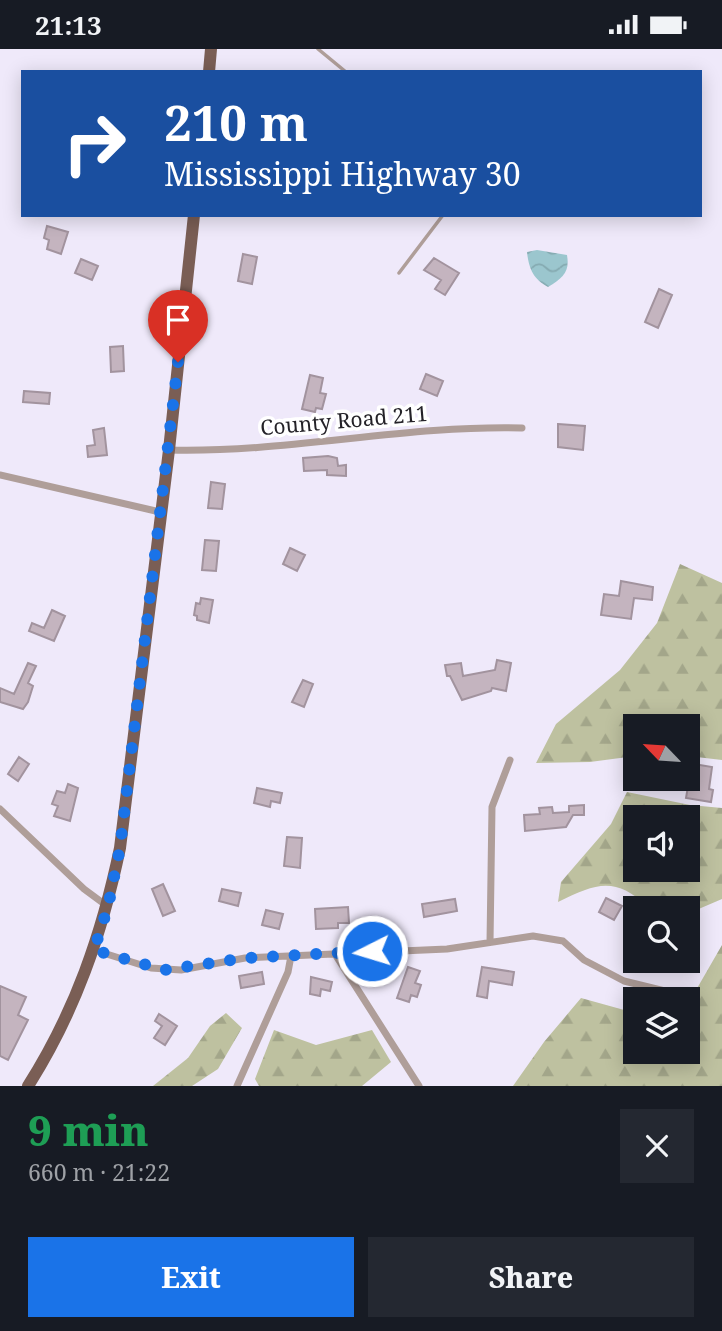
<!DOCTYPE html>
<meta charset="utf-8">
<style>
:root{--surface:#171b24;--page:#242831;--text:#f1f3f6;--muted:#9ea1a6;--accent:#1a73e8}
body{margin:0;font-family:"Noto Serif",serif;background:var(--page);color:var(--text);height:100vh;display:flex;flex-direction:column;font-size:26px;white-space:nowrap}
*{box-sizing:border-box;margin:0}
p{font-size:23px;color:var(--muted)}
.icon{flex:none;width:38px;height:38px;fill:none;stroke:currentColor;stroke-width:2;stroke-linecap:round;stroke-linejoin:round}
.map{position:relative;height:1037px;overflow:hidden}
.details{display:flex;flex-direction:column;background:var(--surface);flex:1}
.details>*{flex:none}
.top-card{position:absolute;left:21px;top:21px;width:681px;height:147px;border-radius:0px;box-shadow:0 4px 18px #0003;background:#1a4fa0;color:#fff;overflow:hidden}
.needle{width:46px;rotate:295deg}
.controls{position:absolute;left:623px;top:665px;display:grid;gap:14px}
.controls a{display:grid;place-items:center;width:77px;height:77px;border-radius:0px;background:var(--surface);box-shadow:0 4px 18px #0003;font-size:35px}
.pin{position:absolute;display:grid;place-items:center;width:60px;height:60px;color:#fff;margin:-72px -30px;border-radius:50% 50% 50% 0;rotate:-45deg;box-shadow:0 0 7px #0007}
.pin .icon{rotate:45deg}
.me{position:absolute;width:77px;margin:-38px;rotate:265deg;stroke-linejoin:round;filter:drop-shadow(0 0 5px #0008)}
.turn{display:flex;align-items:center;gap:24px;height:147px;padding:0 28px;font-size:32px}
.turn .icon{width:91px;height:91px;stroke-width:2.5}
.turn b{display:block;font-size:49px;line-height:60px}
.round{display:grid;place-items:center;flex:none;width:74px;height:74px;border-radius:0px;background:var(--page)}
.overview{display:flex;align-items:center;justify-content:space-between;height:119px;padding:0 28px}
h1{font-size:42px;font-weight:800;line-height:52px;color:#1e9e55}
.primary-button{display:flex;gap:14px;margin-top:auto;padding:14px 28px}
.primary-button a{flex:1;height:80px;border-radius:0px;background:var(--accent);color:#fff;font-size:28px;font-weight:800;line-height:80px;text-align:center}
.primary-button a+a{background:var(--page);color:var(--text)}
.status{display:flex;justify-content:space-between;align-items:center;height:49px;padding:0 35px;background:var(--surface);direction:ltr}
.status svg{height:19px;fill:currentColor}
.map>svg:first-child{display:block}
.forest{fill:url(#forest-firs);fill-rule:evenodd}
.water{fill:url(#water-waves)}
.building{fill:#c4b4bf;stroke:#a2939e;stroke-width:2}
.lines{fill:none;stroke-linecap:round;stroke-linejoin:round}
.lane{stroke:#af9e99;stroke-width:3.5}
.street{stroke:#af9e99;stroke-width:7}
.primary{stroke:#7a5e55;stroke-width:12}
.route{stroke:#1a73e8;stroke-width:12;stroke-dasharray:0 21.6}
.labels{text-anchor:middle;dominant-baseline:central;stroke-width:7;stroke-linejoin:round;paint-order:stroke}
.street-label{font-size:21px;fill:#242228;stroke:#fff}
</style>
<div class="status"><b>21:13</b><svg viewBox="0 0 49 12"><path d="M0 12V9h3v3zM5 12V6h3v6zM10 12V3h3v9zM15 12V0h3v12zM26 1h20v11H26zM47 4h2v5h-2z"/></svg></div>
<div class="map">
<svg width="722" height="1037" viewBox="0 0 722 1037">
<defs>
<pattern id="forest-firs" width="22" height="20" patternUnits="userSpaceOnUse" patternTransform="scale(1.75)"><rect width="22" height="20" fill="#bec1a0"/><path d="M5 1l3.5 6h-7zM16 11l3.5 6h-7z" fill="#a3a68a"/></pattern>
<pattern id="water-waves" width="16" height="10" patternUnits="userSpaceOnUse" patternTransform="scale(1.75)"><rect width="16" height="10" fill="#9bc6ce"/><path d="M0 5q4-4 8 0t8 0" fill="none" stroke="#85aab1"/></pattern>
</defs>
<rect width="100%" height="100%" fill="#efe9fa"/>
<!-- forest -->
<path class="forest" d="M680,515L722,534V711L688,707V677H635V707L590,713L536,714L556,675L620,621L657,574Z
M627,743L690,756L722,759V850L694,862L688,870V859H650C614,827 598,834 558,853L561,833L611,775ZM635,768H688V821H635Z
M722,896V1037H513L544,993L581,949L635,964V1003H688V955Z
M226,964L242,979L218,1020L192,1037H153L188,1009L210,977Z
M274,981L316,996L372,981L391,1013L362,1037H259L255,1030Z"/>
<!-- water -->
<path class="water" d="M537,201L567,206C570,223 563,229 548,238C533,230 529,220 527,203Z"/>
<!-- building -->
<path class="building" d="M47,177L68,183L61,205L47,200L49,191L44,189Z
M243,205L257,208L252,235L238,232Z
M434,209L459,224L445,246L435,240L441,231L424,221Z
M81,210L98,217L92,231L75,224Z
M659,240L672,246L658,279L645,273Z
M123,297L124,322L111,323L110,298Z
M426,325L443,332L437,347L420,340Z
M310,326L323,329L320,344L326,345L322,360L316,359L315,363L302,360Z
M24,342L50,344L49,355L23,353Z
M558,375L585,377L583,401L558,398Z
M104,379L107,406L88,408L87,397L95,396L93,381Z
M328,407L337,409L338,417L346,416V427L327,426V421L304,422L303,409Z
M211,433L225,435L222,460L208,459Z
M205,491L219,492L216,522L202,521Z
M290,499L305,506L297,522L283,515Z
M621,532L653,538L652,551L634,549L631,570L601,566L604,545L619,547Z
M201,549L213,551L209,574L197,571V567L194,566L196,554L200,555Z
M52,561L65,567L54,592L29,582L32,574L44,579Z
M497,611L511,614L506,642L492,639L491,642L462,651L450,627H447L445,616L461,614L463,627L495,621Z
M28,614L36,617L28,634L33,637L28,653L23,660L0,653V639L14,645Z
M303,631L313,635L304,658L292,653Z
M19,708L29,715L18,732L8,725Z
M688,714L712,718L709,740L713,741L711,753L686,749L690,726Z
M68,735L78,739L70,772L54,767L58,757L52,755L57,742L65,744Z
M257,739L282,744L280,754L271,752L270,758L254,754Z
M584,756V766H573L566,778L525,782L524,766L540,765L539,759L552,758L553,764L569,763V757Z
M287,788L302,789L300,819L284,817Z
M163,835L175,862L163,867L152,840Z
M222,840L241,844L238,857L219,852Z
M606,849L622,857L614,871L599,863Z
M455,850L457,862L424,868L422,855Z
M348,858L349,874H338V879L316,880L315,860Z
M266,861L283,865L279,880L262,876Z
M408,918L420,922L415,934L421,936L417,948L411,946L409,953L397,949Z
M482,918L514,923L512,936L489,932L487,949L477,947Z
M262,923L264,935L241,939L239,927Z
M311,928L332,933L330,942L321,940L320,947L310,945Z
M0,937L26,948L18,966L28,971L8,1011L0,1007Z
M159,965L177,977L165,996L154,989L162,977L155,972Z"/>
<g class="lines">
<!-- lane -->
<path class="lane" d="M318,0L346,23
M399,224L443,166"/>
<!-- street -->
<path class="street" d="M169,401C287,404 404,376 522,379
M0,426L160,463
M0,760L84,840L107,857
M490,893L492,758L510,711
M94,901L151,919L181,921L245,909L447,900L533,887L563,892L584,911L624,932L677,945
M335,905L419,1037
M237,1037L288,923L291,907"/>
<!-- primary -->
<path class="primary" d="M209,23L211,0
M28,1037C75,963 102,885 120,799L169,401L194,166"/>
</g>
<g class="lines">
<!-- route -->
<path class="route" d="M178,313L120,799L108,858L94,901L164,921L245,909L372,902"/>
</g>
<g class="labels">
<!-- street labels -->
<g class="street-label">
<text transform="translate(344 371) rotate(-5)">County Road 211</text>
</g>
</g>
</svg>
<div class="controls">
<a><svg class="needle" viewBox="-14 -14 28 28"><path d="M0-13l5 13h-10z" fill="#e53935"/><path d="M0 13l5-13h-10z" fill="#9ea1a6"/></svg></a>
<a><svg class="icon" aria-label="sound" viewBox="0 0 24 24"><path d="M4 9h4l5-4v14l-5-4H4zM17 9q2 3 0 6"/></svg></a>
<a><svg class="icon" aria-label="search" viewBox="0 0 24 24"><circle cx="10" cy="10" r="6"/><path d="M15 15l6 6"/></svg></a>
<a><svg class="icon" aria-label="layers" viewBox="0 0 24 24"><path d="M12 4l9 5-9 5-9-5zM3 14l9 5 9-5"/></svg></a>
</div>
<div class="pin" style="left:178px;top:313px;background:#d93025"><svg class="icon" aria-label="arrive" viewBox="0 0 24 24"><path d="M6 21V4h12l-3 4 3 4H6"/></svg></div>
<svg class="me" style="left:372px;top:902px" viewBox="-20 -20 40 40"><circle r="17" fill="#1a73e8" stroke="#fff" stroke-width="3"/><path d="M0-11L8 9 0 5-8 9z" fill="#fff"/></svg>
<div class="top-card">
<div class="turn"><svg class="icon" aria-label="right" viewBox="0 0 24 24"><path d="M7 20v-9h11M14 6l5 5-5 5"/></svg><div><b>210 m</b>Mississippi Highway 30</div></div>
</div>
</div>
<section class="details">
<div class="overview"><div><h1>9 min</h1><p>660 m · 21:22</p></div><a class="round"><svg class="icon" aria-label="close" viewBox="0 0 24 24"><path d="M6 6l12 12M18 6L6 18"/></svg></a></div>
<div class="primary-button"><a>Exit</a><a>Share</a></div>
</section>
